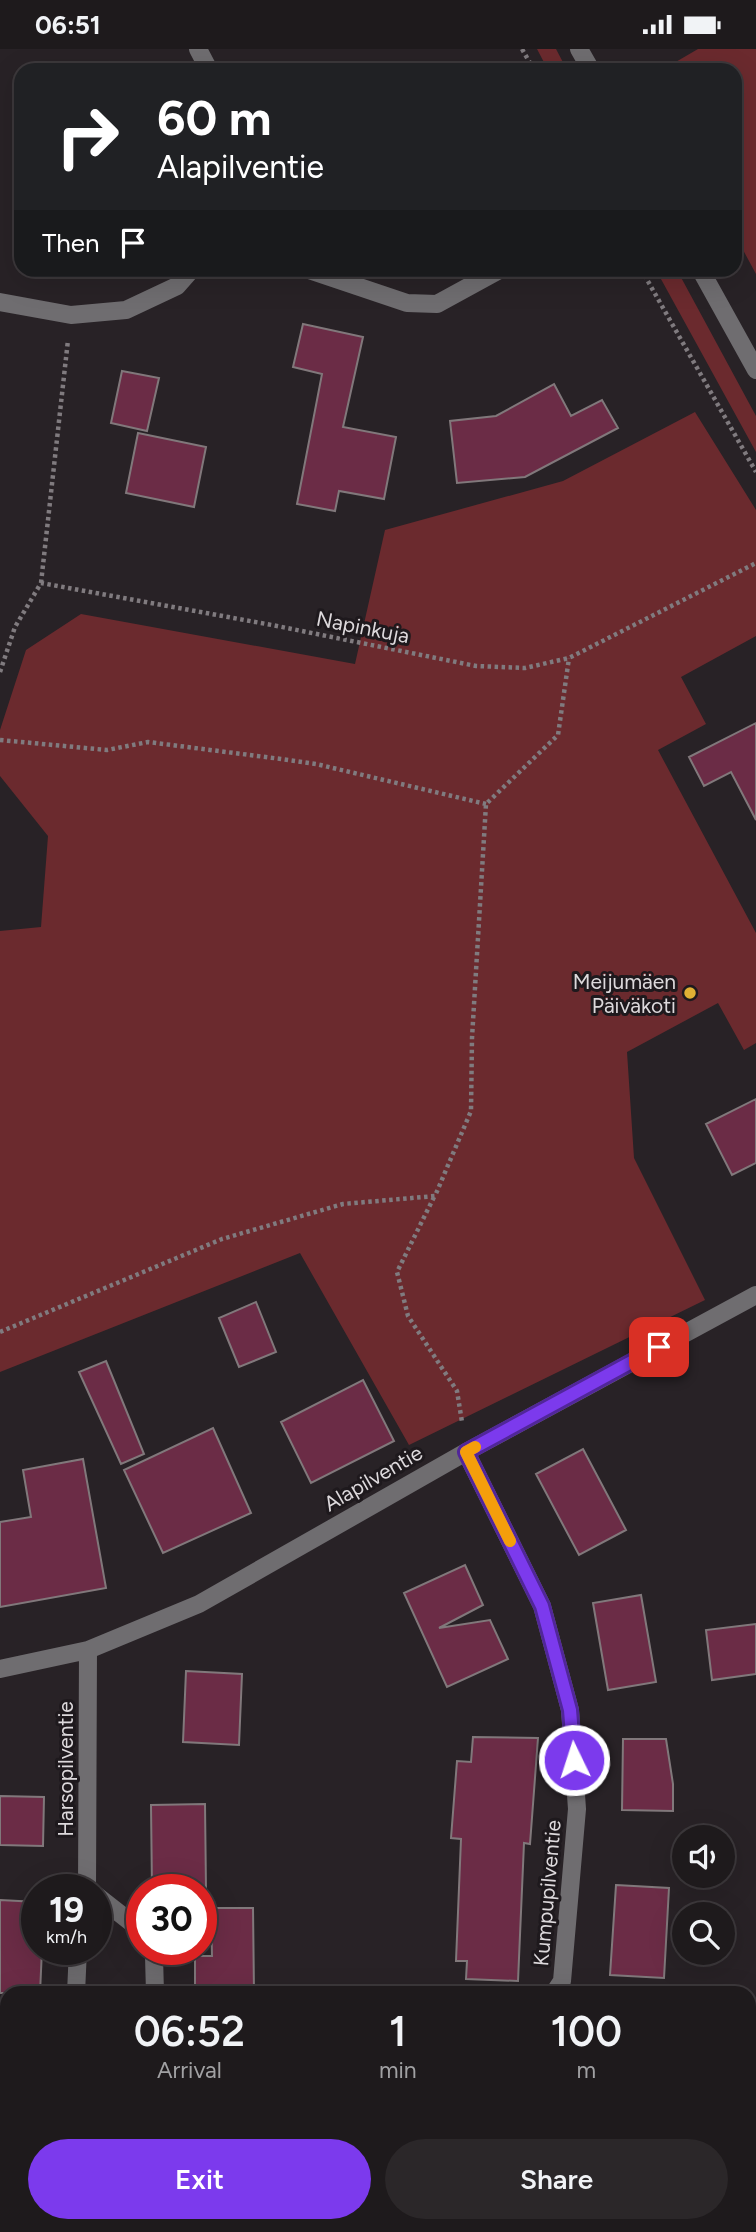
<!DOCTYPE html>
<meta charset="utf-8">
<style>
:root{--surface:#1e1a1c;--page:#2b2729;--text:#f1f3f6;--muted:#a1a1a3;--line:#3c383b;--accent:#7c3aed}
body{margin:0;font-family:Figtree,sans-serif;background:var(--page);color:var(--text);height:100vh;display:flex;flex-direction:column;font-size:26px;white-space:nowrap}
*{box-sizing:border-box;margin:0}
p{font-size:23px;color:var(--muted)}
.icon{flex:none;width:38px;height:38px;fill:none;stroke:currentColor;stroke-width:2;stroke-linecap:round;stroke-linejoin:round}
.map{position:relative;flex:1;overflow:hidden}
.details{position:absolute;left:0px;top:1937px;width:756px;height:247px;display:flex;flex-direction:column;background:var(--surface);border-radius:21px 21px 0 0;box-shadow:0 7px 28px #0002,0 0 0 2px var(--line)}
.details>*{flex:none}
.hud{position:absolute;left:14px;top:14px;width:728px;height:214px;border-radius:21px;box-shadow:0 7px 28px #0002,0 0 0 2px var(--line);background:#202124;color:#fff;overflow:hidden}
.controls{position:absolute;left:672px;top:1776px;display:grid;gap:14px}
.controls a{display:grid;place-items:center;width:63px;height:63px;border-radius:50%;background:var(--surface);box-shadow:0 7px 28px #0002,0 0 0 2px var(--line);font-size:35px}
.speed{position:absolute;left:21px;top:1825px;display:flex;gap:14px;font-size:35px;font-weight:700;text-align:center}
.speed>*{display:grid;place-content:center;width:91px;height:91px;border-radius:50%;background:var(--surface);box-shadow:0 7px 28px #0002,0 0 0 2px var(--line);line-height:1}
.speed small{font-size:18px;font-weight:400}
.speed .limit{border:10px solid #d22;background:#fff;color:#111}
.pin{position:absolute;display:grid;place-items:center;width:60px;height:60px;color:#fff;margin:-30px;border-radius:14px;box-shadow:0 4px 10px #0006}
.me{position:absolute;width:77px;margin:-38px;rotate:356deg;stroke-linejoin:round;filter:drop-shadow(0 0 5px #0008)}
.turn{display:flex;align-items:center;gap:24px;height:147px;padding:0 28px;font-size:32px}
.turn .icon{width:91px;height:91px;stroke-width:2.5}
.turn b{display:block;font-size:49px;line-height:60px}
.then{display:flex;align-items:center;height:66px;padding:0 28px;background:#0003;gap:14px;font-size:26px}
.eta{display:flex;justify-content:space-evenly;align-items:center;height:119px;text-align:center}
.eta b{font-size:42px;font-weight:600;line-height:49px}
.cta{display:flex;gap:14px;margin-top:auto;padding:14px 28px}
.cta a{flex:1;height:80px;border-radius:42px;background:var(--accent);color:#fff;font-size:28px;font-weight:600;line-height:80px;text-align:center}
.cta a+a{background:var(--page);color:var(--text)}
.status{display:flex;justify-content:space-between;align-items:center;height:49px;padding:0 35px;background:var(--surface);direction:ltr}
.status svg{height:19px;fill:currentColor}
.map>svg:first-child{display:block}
.green{fill:#6b2a2e}
.building{fill:#6b2c46;stroke:#81787b;stroke-width:2}
.lines{fill:none;stroke-linecap:round;stroke-linejoin:round}
.path{stroke:#807b7f;stroke-width:4.5;stroke-dasharray:3.5 3.5;stroke-linecap:butt}
.minor{stroke:#6f6d70;stroke-width:18}
.route-casing{stroke:#51269a;stroke-width:18}
.route{stroke:#7c3aed;stroke-width:12}
.slow{stroke:#f59e0b;stroke-width:12}
.poi-dot{fill:#e0b034;stroke:#1e191d;stroke-width:2.5}
.labels{text-anchor:middle;dominant-baseline:central;stroke-width:6;stroke-linejoin:round;paint-order:stroke}
.street-label{font-size:21px;fill:#ddd9dc;stroke:#1e191d}
.poi-label{font-size:21px;fill:#ddd9dc;stroke:#1e191d;text-anchor:end}
</style>
<div class="status"><b>06:51</b><svg viewBox="0 0 49 12"><path d="M0 12V9h3v3zM5 12V6h3v6zM10 12V3h3v9zM15 12V0h3v12zM26 1h20v11H26zM47 4h2v5h-2z"/></svg></div>
<div class="map">
<svg width="756" height="2183" viewBox="0 0 756 2183">
<rect width="100%" height="100%" fill="#282226"/>
<!-- green -->
<path class="green" d="M537,0H556L567,21H548Z
M698,0H756V225L735,186V21H662Z
M656,221H677L756,367V403Z
M695,363L756,461V587L681,628L706,675L658,701L756,884V994L744,1001L718,954L627,1003L634,1109L705,1251L409,1396L300,1204L0,1323V882L41,878L48,787L0,727V681L26,601L81,565L355,615L385,481L563,432Z"/>
<!-- building -->
<path class="building" d="M303,275L363,288L343,378L396,388L384,450L339,442L335,462L297,455L322,325L293,318Z
M122,322L159,329L147,382L111,374Z
M554,335L571,367L602,351L618,379L525,428L457,434L450,372L496,367Z
M138,384L206,398L194,458L126,444Z
M756,674V771L731,723L704,737L689,708Z
M756,1050V1114L732,1126L706,1075Z
M256,1253L276,1303L239,1318L219,1269Z
M106,1312L144,1405L121,1415L79,1323Z
M363,1331L394,1392L311,1434L281,1373Z
M213,1379L251,1464L163,1504L124,1421Z
M583,1400L626,1481L579,1506L536,1425Z
M83,1410L106,1539L0,1558V1473L31,1468L23,1421Z
M465,1516L483,1556L439,1579L490,1571L508,1610L447,1638L404,1544Z
M641,1546L656,1633L608,1641L593,1554Z
M756,1575V1625L712,1631L706,1581Z
M186,1622L242,1625L239,1696L183,1693Z
M473,1688L538,1689L530,1795L524,1794L518,1932L466,1930L467,1912H456L461,1790L451,1789L457,1712L471,1713Z
M623,1690H666L673,1735V1762L622,1761Z
M0,1747L44,1748L43,1797L0,1796Z
M205,1755L206,1841H152L151,1756Z
M616,1836L669,1839L664,1929L610,1926Z
M0,1851L37,1853V1900H42L40,1944H0Z
M211,1859H253L254,1944H195V1907H212Z"/>
<g class="lines">
<!-- path -->
<path class="path" d="M522,0L534,21
M641,220L756,423
M41,534L68,291
M0,623L15,578L41,534L272,576L476,617L525,619L569,609L756,514
M0,691L107,701L148,693L281,710L316,715L486,755
M434,1148L397,1223L408,1267L457,1342L462,1373
M0,1283L222,1190L343,1155L435,1147L471,1062L472,989L486,755L558,686L569,609
M553,2177V2183"/>
<!-- minor -->
<path class="minor" d="M198,0L209,21
M579,0L591,21
M306,220L407,254L437,255L501,220
M700,220L756,321
M0,253L71,266L126,261L177,237L192,220
M466,1403L542,1557L570,1661L577,1760L562,1932L554,1944
M0,1620L88,1601L199,1555L466,1403L756,1246
M87,1841L88,1601
M96,1846L142,1882
M152,1900L154,1907L155,1944
M76,1944L78,1900"/>
</g>
<g class="lines">
<defs>
<path id="route" d="M574,1711L570,1661L542,1557L466,1403L659,1298"/>
</defs>
<!-- route casing -->
<use href="#route" class="route-casing"/>
<!-- route -->
<use href="#route" class="route"/>
<!-- slow -->
<path class="slow" d="M475,1398L466,1403L510,1492"/>
</g>
<!-- markers -->
<circle class="poi-dot" cx="690" cy="944" r="7"/>
<g class="labels">
<!-- street labels -->
<g class="street-label">
<text transform="translate(363 578) rotate(11)">Napinkuja</text>
<text transform="translate(373 1429) rotate(-30)">Alapilventie</text>
<text transform="translate(65 1720) rotate(-90)">Harsopilventie</text>
<text transform="translate(547 1844) rotate(-85)">Kumpupilventie</text>
</g>
<!-- poi labels -->
<g class="poi-label">
<text x="676" y="932">Meijumäen<tspan x="676" dy="24">Päiväkoti</tspan></text>
</g>
</g>
</svg>
<div class="controls">
<a><svg class="icon" aria-label="sound" viewBox="0 0 24 24"><path d="M4 9h4l5-4v14l-5-4H4zM17 9q2 3 0 6"/></svg></a>
<a><svg class="icon" aria-label="search" viewBox="0 0 24 24"><circle cx="10" cy="10" r="6"/><path d="M15 15l6 6"/></svg></a>
</div>
<div class="speed"><div>19<small>km/h</small></div><div class="limit">30</div></div>
<div class="pin" style="left:659px;top:1298px;background:#d93025"><svg class="icon" aria-label="arrive" viewBox="0 0 24 24"><path d="M6 21V4h12l-3 4 3 4H6"/></svg></div>
<svg class="me" style="left:574px;top:1711px" viewBox="-20 -20 40 40"><circle r="17" fill="#7c3aed" stroke="#fff" stroke-width="3"/><path d="M0-11L8 9 0 5-8 9z" fill="#fff"/></svg>
<div class="hud">
<div class="turn"><svg class="icon" aria-label="right" viewBox="0 0 24 24"><path d="M7 20v-9h11M14 6l5 5-5 5"/></svg><div><b>60 m</b>Alapilventie</div></div>
<div class="then">Then<svg class="icon" aria-label="arrive" viewBox="0 0 24 24"><path d="M6 21V4h12l-3 4 3 4H6"/></svg></div>
</div>
<section class="details">
<div class="eta">
<div><b>06:52</b><p>Arrival</p></div>
<div><b>1</b><p>min</p></div>
<div><b>100</b><p>m</p></div>
</div>
<div class="cta"><a>Exit</a><a>Share</a></div>
</section>
</div>
